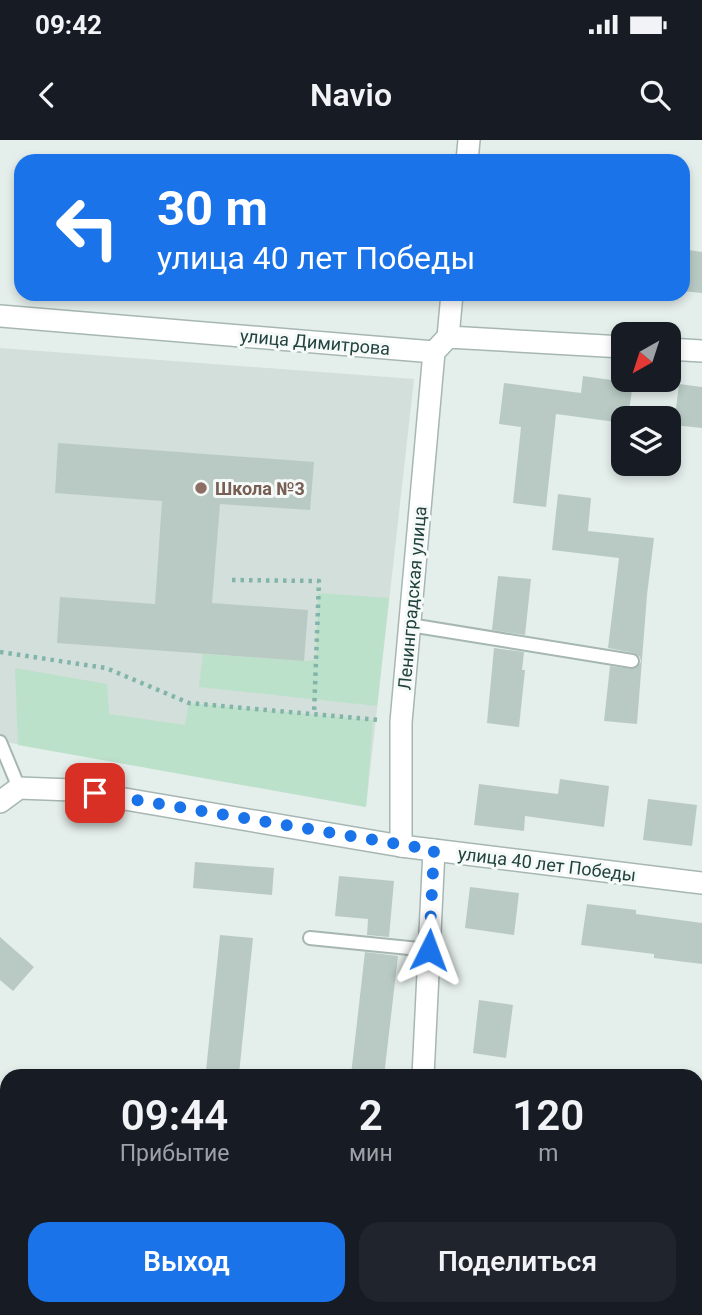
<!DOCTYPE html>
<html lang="ru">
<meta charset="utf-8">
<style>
:root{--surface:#171b24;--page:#20242c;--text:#f1f3f6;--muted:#9ea1a6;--accent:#1a73e8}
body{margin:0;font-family:Roboto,sans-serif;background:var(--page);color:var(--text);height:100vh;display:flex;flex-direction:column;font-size:26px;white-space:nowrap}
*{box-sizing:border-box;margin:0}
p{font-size:23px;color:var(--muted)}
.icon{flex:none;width:38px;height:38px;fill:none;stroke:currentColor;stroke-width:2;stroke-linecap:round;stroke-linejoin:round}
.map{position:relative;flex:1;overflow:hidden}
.drawer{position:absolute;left:0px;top:929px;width:704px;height:247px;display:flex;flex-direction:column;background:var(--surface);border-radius:21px 21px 0 0;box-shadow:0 4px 10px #0003}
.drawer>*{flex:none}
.banner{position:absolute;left:14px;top:14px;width:676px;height:147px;border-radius:21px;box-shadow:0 4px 10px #0003;background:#1a73e8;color:#fff;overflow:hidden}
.needle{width:46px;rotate:219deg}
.fabs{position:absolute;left:611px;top:182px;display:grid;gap:14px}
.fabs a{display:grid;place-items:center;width:70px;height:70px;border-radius:14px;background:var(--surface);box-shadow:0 4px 10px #0003;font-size:35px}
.pin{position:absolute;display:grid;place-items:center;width:60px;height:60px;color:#fff;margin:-30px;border-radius:14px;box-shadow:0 4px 10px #0006}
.me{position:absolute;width:77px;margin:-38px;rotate:3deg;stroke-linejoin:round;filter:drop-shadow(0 0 5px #0008)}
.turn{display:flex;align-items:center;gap:24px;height:147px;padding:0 28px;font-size:32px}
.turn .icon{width:91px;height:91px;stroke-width:2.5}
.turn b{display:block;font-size:49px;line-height:60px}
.eta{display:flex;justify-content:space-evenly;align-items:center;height:119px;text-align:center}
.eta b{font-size:42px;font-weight:600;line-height:49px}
.cta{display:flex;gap:14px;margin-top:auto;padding:14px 28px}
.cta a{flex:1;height:80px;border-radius:21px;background:var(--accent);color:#fff;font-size:28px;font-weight:600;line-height:80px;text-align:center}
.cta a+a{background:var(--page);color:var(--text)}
.status{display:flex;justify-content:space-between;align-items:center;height:49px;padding:0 35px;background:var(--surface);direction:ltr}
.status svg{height:19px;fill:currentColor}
header{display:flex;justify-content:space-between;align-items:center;height:91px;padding:0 28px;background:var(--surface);font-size:32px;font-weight:600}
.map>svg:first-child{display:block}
.built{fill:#d2dfda}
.green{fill:#bce1ca}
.building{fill:#b9cac4}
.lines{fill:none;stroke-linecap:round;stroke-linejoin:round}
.service-casing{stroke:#a6b7b3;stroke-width:16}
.minor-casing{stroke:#a6b7b3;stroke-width:24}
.tertiary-casing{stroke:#a6b7b3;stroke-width:24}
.path{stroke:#83b4aa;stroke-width:4.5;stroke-dasharray:3.5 5;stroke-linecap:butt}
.service{stroke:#fff;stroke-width:12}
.minor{stroke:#fff;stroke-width:21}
.tertiary{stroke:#fff;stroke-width:21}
.route{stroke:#1a73e8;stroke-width:12;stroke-dasharray:0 21.6}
.education-dot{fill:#8d6e63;stroke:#f5faf8;stroke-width:2.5}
.labels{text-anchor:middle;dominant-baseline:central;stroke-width:6;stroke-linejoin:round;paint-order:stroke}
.street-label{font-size:18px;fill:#22423d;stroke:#f5faf8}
.education-label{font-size:18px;font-weight:bold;fill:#785e54;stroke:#f5faf8;text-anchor:start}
</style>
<div class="status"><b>09:42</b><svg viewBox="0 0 49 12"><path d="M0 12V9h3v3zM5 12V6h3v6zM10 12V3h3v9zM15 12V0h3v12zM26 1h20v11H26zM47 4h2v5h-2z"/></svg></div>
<header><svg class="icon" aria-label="back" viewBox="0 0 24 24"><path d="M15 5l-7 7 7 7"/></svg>Navio<svg class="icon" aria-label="search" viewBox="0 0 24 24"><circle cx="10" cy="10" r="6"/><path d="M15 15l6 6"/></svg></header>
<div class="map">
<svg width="702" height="1175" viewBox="0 0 702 1175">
<rect width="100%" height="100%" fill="#e4eeeb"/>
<!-- built -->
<path class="built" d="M0,208L414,239L366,667L0,601Z"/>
<!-- green -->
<path class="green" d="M318,453L389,458L377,566L199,547L203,514L304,521L316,520Z
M15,528L107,544L109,574L185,585L189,563L373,580L366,667L18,605Z
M0,994L7,995V1169H49V1175H0Z"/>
<!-- building -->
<path class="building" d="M682,109L702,112V153L682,151Z
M583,236L633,243L628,278H623V283L556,274L546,367L513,363L521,287L499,284L504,243L581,253Z
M679,244L702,247V288L674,285Z
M58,303L314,322L310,370L220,364L212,463L308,470L304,521L57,503L60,457L155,464L162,361L55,353Z
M558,354L591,358L588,391L654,398L647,455L637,584L604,581L610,526L634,529L641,522L640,517L634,513L608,508L619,418L552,410Z
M498,436L531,439L525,495L492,490Z
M494,508L524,512L522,530H525L519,587L487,583Z
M560,639L609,646L604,687L525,676L524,691L474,685L479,644L558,654Z
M648,659L697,665L692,706L643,700Z
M195,722L274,728L272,755L193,748Z
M339,736L394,741L389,797L367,795L368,779L335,776Z
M470,747L519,753L514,795L465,788Z
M587,764L636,770V774L702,783V824L654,818V814L581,805Z
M220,795L253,798L239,934L206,931Z
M0,797L34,827L13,851L0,840Z
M365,812L398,816L384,936L351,935Z
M479,860L513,865L506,918L473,913Z"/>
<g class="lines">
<defs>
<path id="service" d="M410,485L632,521
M0,602L19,648
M310,798L429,810
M243,1175V1169"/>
<path id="minor" d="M467,21L469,0
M0,176L434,212L448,197L623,207
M448,197L452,154
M668,209L702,211
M401,706V582L434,212
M423,936L434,710
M414,1175L415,1169"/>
<path id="tertiary" d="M0,662L19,648L72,650L401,706L702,743"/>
</defs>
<!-- service casing -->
<use href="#service" class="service-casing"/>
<!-- minor casing -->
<use href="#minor" class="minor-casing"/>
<!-- tertiary casing -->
<use href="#tertiary" class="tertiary-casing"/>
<!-- path -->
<path class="path" d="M232,440L319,441L314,574
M0,512L106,528L189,563L379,580"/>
<!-- service -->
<use href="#service" class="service"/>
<!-- minor -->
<use href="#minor" class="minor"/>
<!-- tertiary -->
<use href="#tertiary" class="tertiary"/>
</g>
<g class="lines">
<!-- route -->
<path class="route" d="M95,653L434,710L429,810"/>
</g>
<!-- markers -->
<circle class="education-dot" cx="201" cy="348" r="7"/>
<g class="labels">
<!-- street labels -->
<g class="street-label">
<text transform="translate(315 202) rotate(5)">улица Димитрова</text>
<text transform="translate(412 458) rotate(-85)">Ленинградская улица</text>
<text transform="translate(547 724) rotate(7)">улица 40 лет Победы</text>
</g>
<!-- education labels -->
<g class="education-label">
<text x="215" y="348">Школа №3</text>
</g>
</g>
</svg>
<div class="fabs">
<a><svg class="needle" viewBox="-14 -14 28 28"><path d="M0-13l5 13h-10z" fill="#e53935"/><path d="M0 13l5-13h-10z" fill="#9ea1a6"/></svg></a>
<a><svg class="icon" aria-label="layers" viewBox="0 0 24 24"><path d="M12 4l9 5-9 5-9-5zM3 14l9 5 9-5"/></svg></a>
</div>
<div class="pin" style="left:95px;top:653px;background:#d93025"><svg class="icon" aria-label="arrive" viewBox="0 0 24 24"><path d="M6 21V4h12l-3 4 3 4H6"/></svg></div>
<svg class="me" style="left:429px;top:810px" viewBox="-20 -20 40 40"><path d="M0-17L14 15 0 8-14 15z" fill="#1a73e8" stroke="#fff" stroke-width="4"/></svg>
<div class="banner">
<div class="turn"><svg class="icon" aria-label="left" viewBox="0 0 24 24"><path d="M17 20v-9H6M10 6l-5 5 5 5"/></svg><div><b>30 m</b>улица 40 лет Победы</div></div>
</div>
<section class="drawer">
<div class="eta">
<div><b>09:44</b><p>Прибытие</p></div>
<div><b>2</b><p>мин</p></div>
<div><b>120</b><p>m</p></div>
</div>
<div class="cta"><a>Выход</a><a>Поделиться</a></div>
</section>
</div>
